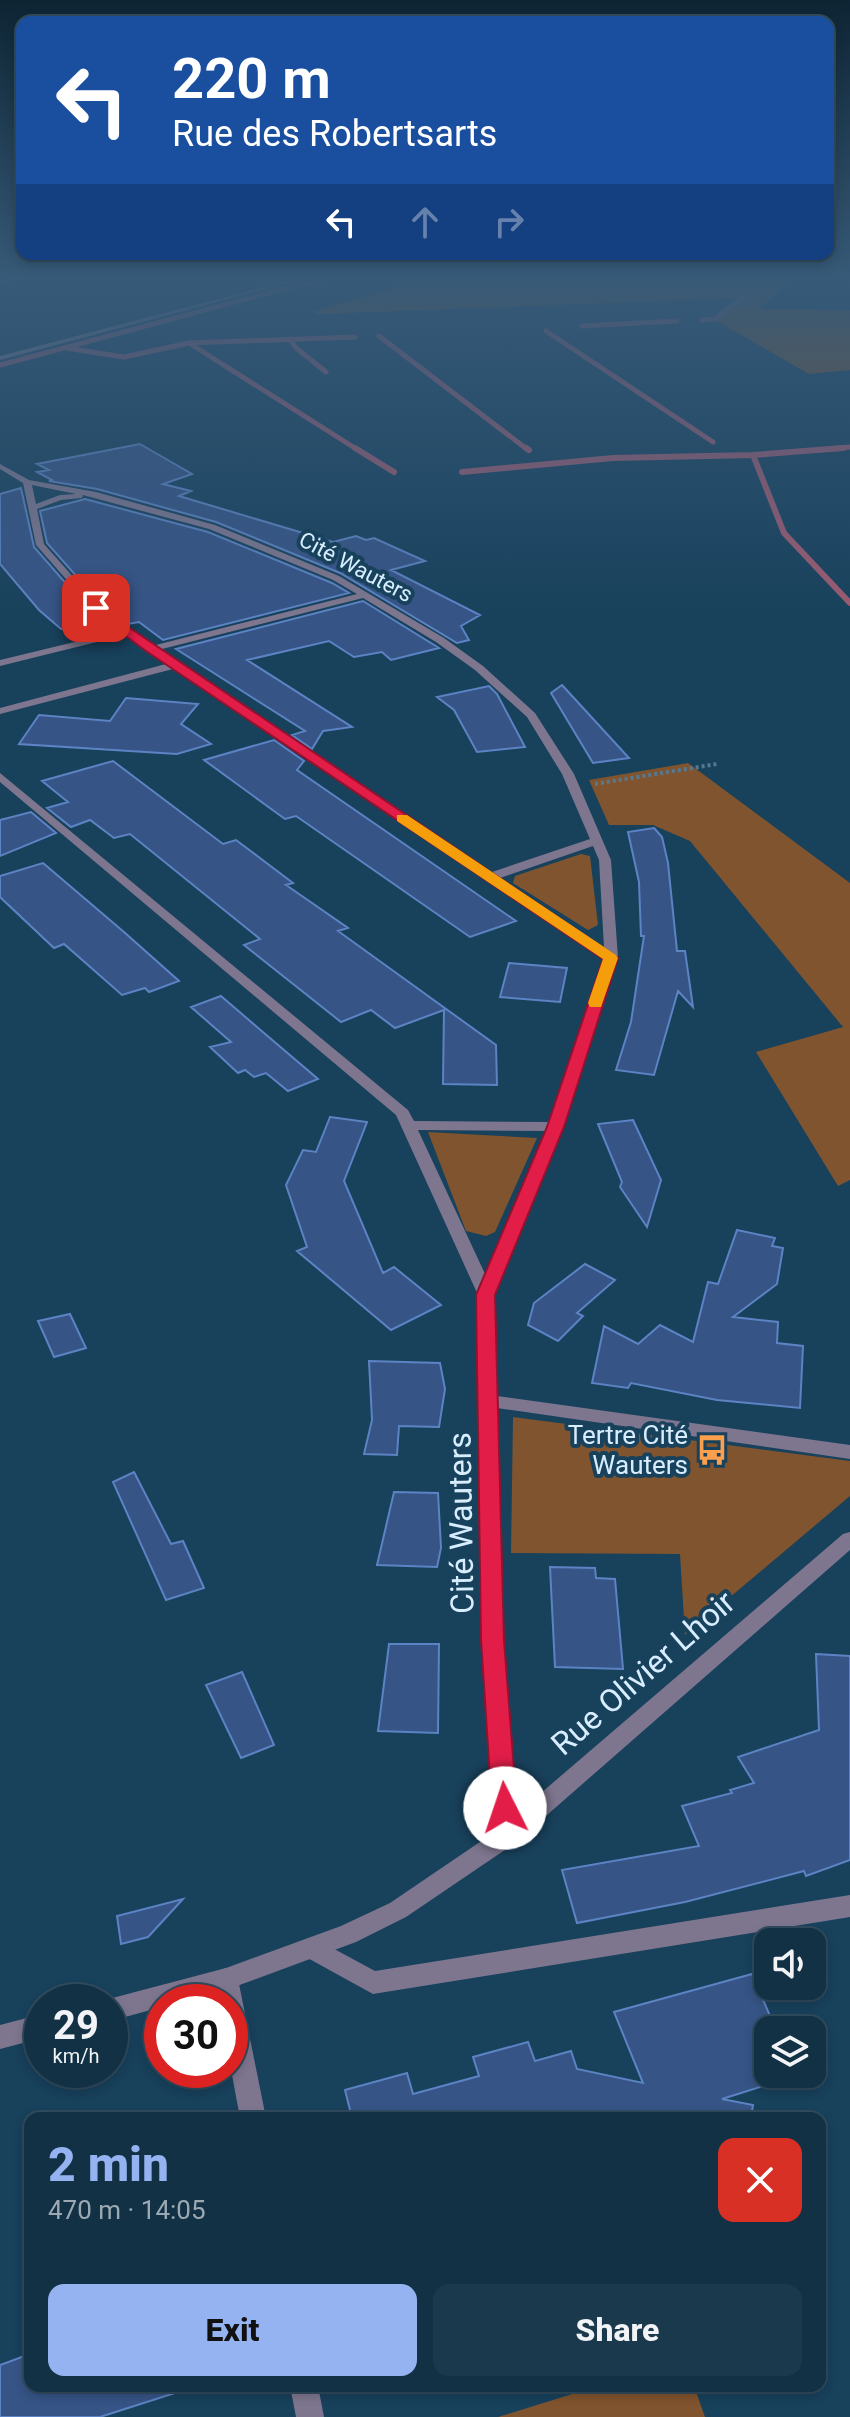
<!DOCTYPE html>
<meta charset="utf-8">
<style>
:root{--surface:#123145;--page:#1b394c;--text:#f1f3f6;--muted:#9ca9b3;--line:#314c5e;--accent:#95b2f1}
body{margin:0;font-family:Roboto,sans-serif;background:var(--page);color:var(--text);height:100vh;display:flex;flex-direction:column;font-size:30px;white-space:nowrap}
*{box-sizing:border-box;margin:0}
p{font-size:26px;color:var(--muted)}
.icon{flex:none;width:44px;height:44px;fill:none;stroke:currentColor;stroke-width:2;stroke-linecap:round;stroke-linejoin:round}
.map{position:relative;flex:1;overflow:hidden}
.panel{position:absolute;left:24px;top:2112px;width:802px;height:280px;display:flex;flex-direction:column;background:var(--surface);border-radius:16px;box-shadow:0 4px 12px #0003,0 0 0 2px var(--line)}
.panel>*{flex:none}
.hud{position:absolute;left:16px;top:16px;width:818px;height:244px;border-radius:16px;box-shadow:0 4px 12px #0003,0 0 0 2px var(--line);background:#1a4fa0;color:#fff;overflow:hidden}
.tools{position:absolute;left:754px;top:1928px;display:grid;gap:16px}
.tools a{display:grid;place-items:center;width:72px;height:72px;border-radius:16px;background:var(--surface);box-shadow:0 4px 12px #0003,0 0 0 2px var(--line);font-size:40px}
.speed{position:absolute;left:24px;top:1984px;display:flex;gap:16px;font-size:40px;font-weight:700;text-align:center}
.speed>*{display:grid;place-content:center;width:104px;height:104px;border-radius:50%;background:var(--surface);box-shadow:0 4px 12px #0003,0 0 0 2px var(--line);line-height:1}
.speed small{font-size:20px;font-weight:400}
.speed .limit{border:12px solid #d22;background:#fff;color:#111}
.pin{position:absolute;display:grid;place-items:center;width:68px;height:68px;color:#fff;margin:-34px;border-radius:16px;box-shadow:0 4px 12px #0006}
.me{position:absolute;width:88px;margin:-44px;rotate:356deg;stroke-linejoin:round;filter:drop-shadow(0 0 6px #0008)}
.turn{display:flex;align-items:center;gap:28px;height:168px;padding:0 24px;font-size:36px}
.turn .icon{width:104px;height:104px;stroke-width:2.5}
.turn b{display:block;font-size:56px;line-height:68px}
.lanes{display:flex;align-items:center;height:76px;padding:0 24px;background:#0003;justify-content:center;gap:40px;direction:ltr}
.lanes .off{opacity:.35}
.round{display:grid;place-items:center;flex:none;width:84px;height:84px;border-radius:16px;background:var(--page)}
.head{display:flex;align-items:center;justify-content:space-between;height:136px;padding:0 24px}
h1{font-size:48px;font-weight:800;line-height:60px;color:var(--accent)}
.button{display:flex;gap:16px;margin-top:auto;padding:16px 24px}
.button a{flex:1;height:92px;border-radius:16px;background:var(--accent);color:#111;font-size:32px;font-weight:800;line-height:92px;text-align:center}
.button a+a{background:var(--page);color:var(--text)}
.map>svg:first-child{display:block}
.green{fill:#80542e}
.lines{fill:none;stroke-linecap:round;stroke-linejoin:round}
.stream-far1{stroke:#9d5b70;stroke-width:5}
.stream{stroke:#9d5b70;stroke-width:6}
.building{fill:#365486;stroke:#5c83c3;stroke-width:2}
.path-far1{stroke:#567990;stroke-width:2;stroke-dasharray:2 2;stroke-linecap:butt}
.path{stroke:#567990;stroke-width:4;stroke-dasharray:3 3;stroke-linecap:butt}
.service{fill:#7e768f;fill-rule:evenodd}
.minor{fill:#7e768f;fill-rule:evenodd}
.tertiary{fill:#7e768f;fill-rule:evenodd}
.route{fill:#e11d48;stroke:#92132f;stroke-width:2}
.slow{fill:#f59e0b}
.labels{text-anchor:middle;dominant-baseline:central;stroke-width:8;stroke-linejoin:round;paint-order:stroke}
.far-street-label{font-size:22px;fill:#d8eeff;stroke:#18415c}
.poi-label{font-size:26px;fill:#d8eeff;stroke:#18415c;text-anchor:end}
.near-street-label{font-size:32px;fill:#d8eeff;stroke:#18415c}
</style>
<div class="map">
<svg width="850" height="2417" viewBox="0 0 850 2417">
<rect width="100%" height="100%" fill="#18415c"/>
<!-- green -->
<path class="green" d="M428,278H796L758,309L850,310V370L809,374L714,319L741,298L318,314L312,312Z
M688,763L850,883V1180L838,1186L756,1052L843,1027L690,841L653,825H609L589,780Z
M581,854L590,856L598,925L588,930L513,883L515,876Z
M428,1132L537,1138L495,1232L486,1236L466,1231Z
M513,1417L850,1461V1496L685,1635L680,1554L511,1553Z
M598,2386H694L705,2417H498Z"/>
<g class="lines">
<!-- stream-far1 -->
<path class="stream-far1" d="M702,320L714,319L769,278
M582,326L677,321
M546,331L713,442
M379,336L528,450
M290,339L295,347L326,372
M189,343L358,450
M66,348L124,357L189,343L355,337
M0,365L325,278
M818,450L850,447"/>
<!-- stream -->
<path class="stream" d="M355,448L394,472
M526,448L529,450
M753,455L784,533L850,603
M462,472L613,458L753,455L843,448"/>
</g>
<!-- building -->
<path class="building" d="M140,444L192,474L163,484L191,491L179,496L333,542L356,536L366,540L374,538L425,561L391,570L480,615L461,626L469,640L457,643L340,573L216,522L97,489L49,481L52,480L37,472L49,470L37,464Z
M21,488L34,547L91,612L110,627L74,635L66,628L61,629L39,610L0,564V494Z
M85,499L208,532L332,583L349,593L163,640L139,622L128,624L101,604L47,543L40,511Z
M363,601L439,648L391,660L382,652L354,657L329,641L247,660L352,727L323,731L312,749L292,735L305,731L176,649Z
M562,685L629,758L593,763L551,693Z
M489,686L497,694L525,747L477,752L454,710L437,697Z
M126,698L198,704L181,724L211,744L177,754L19,744L39,715L110,721Z
M274,740L304,761L297,770L516,921L470,937L296,816L285,819L204,760Z
M113,761L223,844L236,840L293,883L286,885L348,928L338,931L496,1045L497,1085L443,1084L444,1010L395,1028L371,1010L341,1022L244,945L260,939L130,834L114,838L90,820L71,827L47,808L68,802L42,781Z
M31,812L56,833L0,856V820Z
M654,828L662,837L668,863L677,951H685L693,1007L678,991L654,1075L616,1070L631,1022L644,936H641L639,882L628,832Z
M43,863L124,932L179,981L149,992L145,988L122,995L64,944L54,948L0,897V876Z
M509,963L567,968L560,1002L500,997Z
M221,996L257,1027L318,1079L288,1091L266,1073L254,1077L245,1070L238,1073L210,1047L231,1042L191,1007Z
M330,1117L367,1122L344,1181L383,1273L394,1267L441,1305L391,1330L297,1251L307,1247L286,1185L303,1150L316,1152Z
M633,1120L661,1180L647,1227L620,1187L622,1182L598,1124Z
M737,1230L775,1238L772,1246L783,1248L777,1284L733,1317L778,1322L777,1343L803,1346L800,1408L717,1400L631,1383L628,1388L592,1383L604,1326L638,1344L660,1325L693,1342L708,1282L718,1284Z
M585,1264L615,1280L577,1313L583,1316L558,1341L528,1325L534,1303Z
M70,1314L86,1348L54,1357L38,1321Z
M369,1361L440,1363L445,1389L439,1427L399,1426L397,1455L364,1454L372,1420Z
M134,1472L171,1544L183,1541L204,1588L166,1600L113,1482Z
M394,1492L438,1493L441,1548L437,1567L377,1565Z
M550,1567L595,1568L596,1578L615,1579L623,1669L555,1667Z
M389,1644H439L438,1733L378,1731Z
M816,1654L850,1656V1860L806,1876L804,1871L685,1902L577,1923L562,1870L699,1846L682,1806L732,1793L730,1790L754,1783L738,1757L819,1730Z
M242,1672L274,1745L241,1758L206,1685Z
M183,1899L148,1937L121,1944L117,1916Z
M752,1974L776,2030H768V2074L795,2076L722,2099L753,2105L751,2118H352L345,2090L407,2073L413,2094L479,2076L473,2057L528,2042L535,2061L571,2051L577,2069L643,2083L614,2012Z
M30,2354V2386H177L178,2392L100,2417H0V2365Z"/>
<g class="lines">
<!-- path-far1 -->
<path class="path-far1" d="M754,285L763,278
M725,303L743,305"/>
<!-- path -->
<path class="path" d="M595,784L717,764"/>
<!-- service -->
<path class="service" d="M11,278H23L0,284V280Z"/>
<!-- minor -->
<path class="minor" d="M0,464L29,480L96,492L215,525L339,576L444,638L483,666L535,713L574,774L611,860L618,958L564,1127L494,1295L497,1396L850,1445V1459L497,1408L503,1640L518,1836L515,1843L507,1846L499,1843L496,1836L483,1640L478,1295L396,1115L0,782V773L408,1110L414,1121L550,1122L604,959L173,669L0,714V708L166,664L125,635L0,666V660L120,631L93,610L36,545L23,483L0,469ZM32,485L76,494L60,495L36,504ZM83,495L209,529L333,580L357,594L152,646L99,606L44,544L37,509L61,500L82,498ZM363,598L436,642L475,670L527,717L562,774L590,839L492,872L158,650ZM593,846L599,860L604,947L500,878ZM418,1130L547,1131L486,1276Z
M850,1895V1917L373,1994L304,1956L300,1948L304,1940L312,1937L375,1971Z
M226,1968L235,1971L238,1979L266,2118H240L230,2064V2002H218L214,1979L217,1971Z
M290,2386H318L324,2417H296Z"/>
<!-- tertiary -->
<path class="tertiary" d="M298,278H308L0,360V356Z
M850,1532V1550L515,1843L406,1917L356,1942L226,1990L181,2002H162V2007L110,2021V2002L101,2001L226,1968L341,1926L390,1903L499,1829L843,1534Z
M42,2014V2038L0,2049V2025Z"/>
</g>
<!-- sky -->
<linearGradient id="sky" x2="0" y2="1"><stop stop-color="#0d2433"/><stop offset="0.45" stop-color="#375a78"/><stop offset="1" stop-color="#375a78" stop-opacity="0"/></linearGradient>
<rect width="850" height="616" fill="url(#sky)"/>
<!-- route -->
<path class="route" d="M96,605L618,958L564,1127L495,1295L504,1640L517,1808L514,1816L505,1819L496,1816L492,1808L481,1640L476,1295L547,1127L603,959L146,651L92,611L91,608Z"/>
<!-- slow -->
<path class="slow" d="M397,815H407L616,955L618,958L601,1007H590L588,1003L603,959L397,821Z"/>
<!-- icons -->
<defs>
<symbol id="bus-bare" viewBox="-9 -9 18 18"><path d="M-5-6H5V4H4V6H2V4H-2V6H-4V4H-5ZM-3.5-4V0h7V-4ZM-3.5 1.2v1.5H-2V1.2ZM2 1.2v1.5H3.5V1.2Z" fill="#fa9f4e" stroke="#18415c" stroke-width="2.5" paint-order="stroke"/></symbol>
</defs>
<g fill-rule="evenodd">
<use href="#bus-bare" x="690" y="1428" width="44" height="44"/>
</g>
<g class="labels">
<!-- far-street labels -->
<g class="far-street-label">
<text transform="translate(356 567) rotate(28)">Cité Wauters</text>
</g>
<!-- poi labels -->
<g class="poi-label">
<text x="688" y="1435">Tertre Cité<tspan x="688" dy="30">Wauters</tspan></text>
</g>
<!-- near-street labels -->
<g class="near-street-label">
<text transform="translate(461 1523) rotate(-91)">Cité Wauters</text>
<text transform="translate(643 1673) rotate(-41)">Rue Olivier Lhoir</text>
</g>
</g>
</svg>
<div class="tools">
<a><svg class="icon" aria-label="sound" viewBox="0 0 24 24"><path d="M4 9h4l5-4v14l-5-4H4zM17 9q2 3 0 6"/></svg></a>
<a><svg class="icon" aria-label="layers" viewBox="0 0 24 24"><path d="M12 4l9 5-9 5-9-5zM3 14l9 5 9-5"/></svg></a>
</div>
<div class="speed"><div>29<small>km/h</small></div><div class="limit">30</div></div>
<div class="pin" style="left:96px;top:608px;background:#d93025"><svg class="icon" aria-label="arrive" viewBox="0 0 24 24"><path d="M6 21V4h12l-3 4 3 4H6"/></svg></div>
<svg class="me" style="left:505px;top:1808px" viewBox="-20 -20 40 40"><circle r="19" fill="#fff"/><path d="M0-13L10 11 0 6-10 11z" fill="#e11d48"/></svg>
<div class="hud">
<div class="turn"><svg class="icon" aria-label="left" viewBox="0 0 24 24"><path d="M17 20v-9H6M10 6l-5 5 5 5"/></svg><div><b>220 m</b>Rue des Robertsarts</div></div>
<div class="lanes"><svg class="icon" aria-label="left" viewBox="0 0 24 24"><path d="M17 20v-9H6M10 6l-5 5 5 5"/></svg><svg class="icon off" aria-label="ahead" viewBox="0 0 24 24"><path d="M12 20V5M6 11l6-6 6 6"/></svg><svg class="icon off" aria-label="right" viewBox="0 0 24 24"><path d="M7 20v-9h11M14 6l5 5-5 5"/></svg></div>
</div>
<section class="panel">
<div class="head"><div><h1>2 min</h1><p>470 m · 14:05</p></div><a class="round" style="background:#d93025;color:#fff"><svg class="icon" aria-label="close" viewBox="0 0 24 24"><path d="M6 6l12 12M18 6L6 18"/></svg></a></div>
<div class="button"><a>Exit</a><a>Share</a></div>
</section>
</div>
